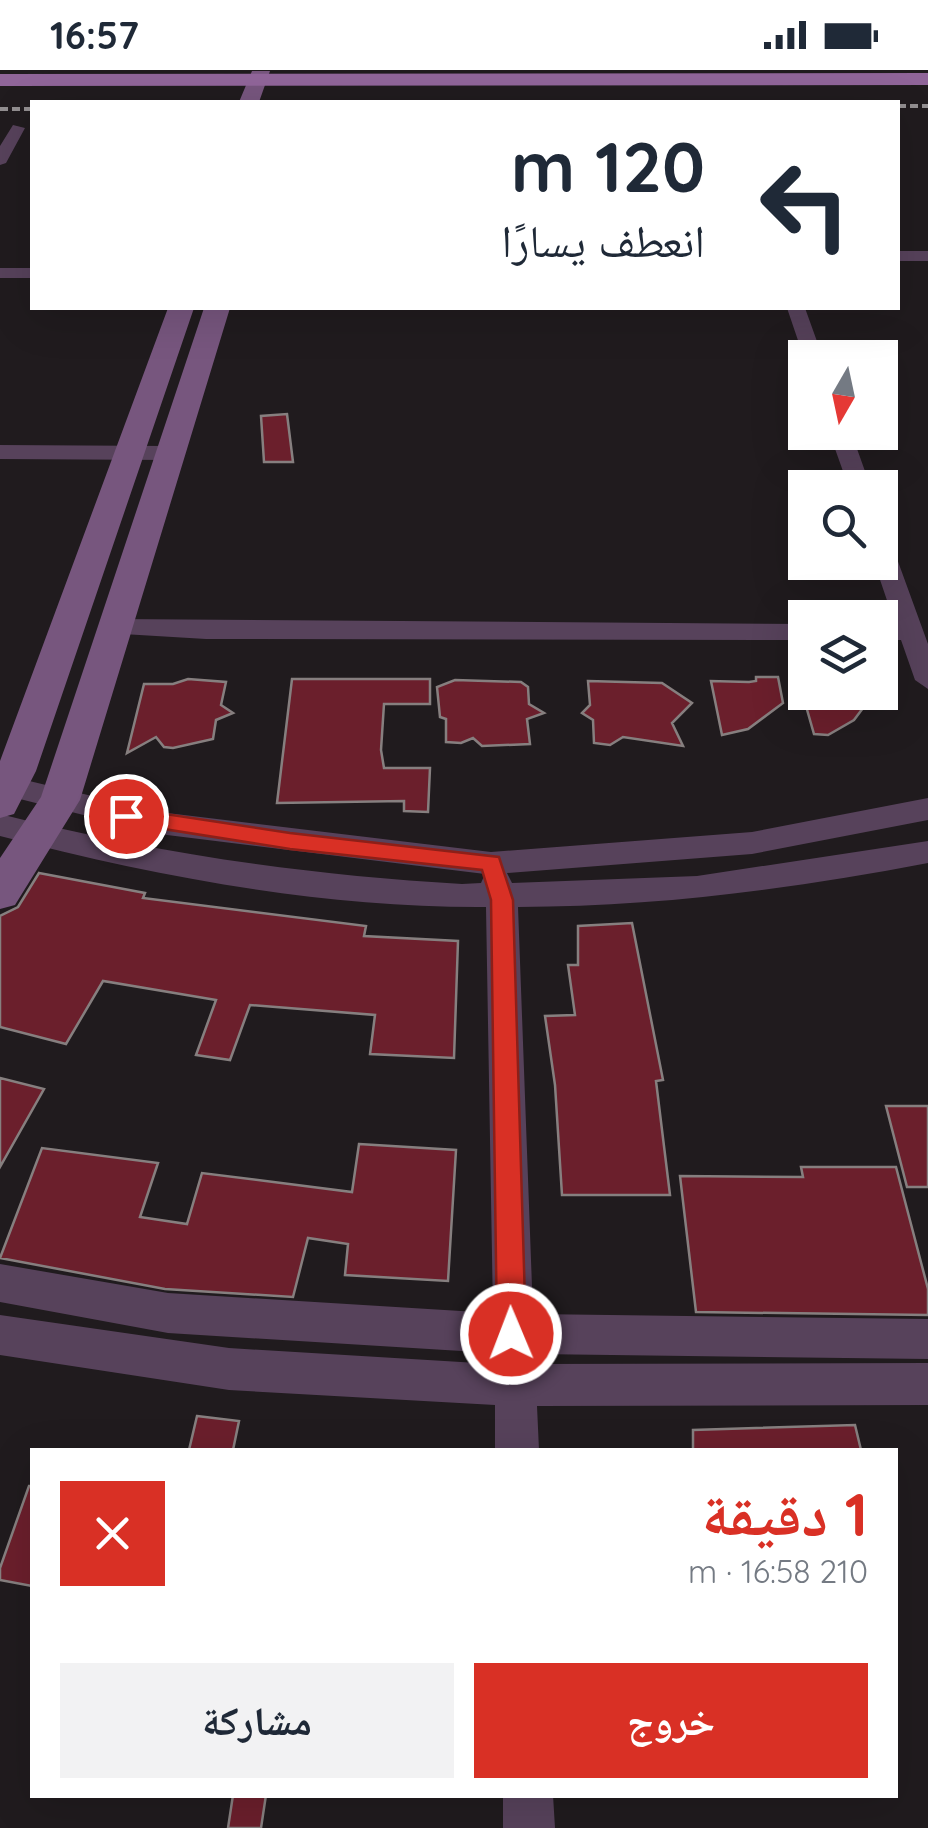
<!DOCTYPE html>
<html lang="ar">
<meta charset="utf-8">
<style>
:root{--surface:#fff;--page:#f2f2f3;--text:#1f2937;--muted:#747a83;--accent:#d93025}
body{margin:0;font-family:Quicksand,"Noto Naskh Arabic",sans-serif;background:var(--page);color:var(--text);direction:rtl;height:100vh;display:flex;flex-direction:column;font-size:38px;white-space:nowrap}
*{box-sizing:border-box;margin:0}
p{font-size:32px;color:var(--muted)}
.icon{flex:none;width:55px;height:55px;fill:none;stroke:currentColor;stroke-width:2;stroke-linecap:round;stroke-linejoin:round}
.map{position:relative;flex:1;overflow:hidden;direction:ltr}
.side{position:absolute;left:30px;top:1378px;width:868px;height:350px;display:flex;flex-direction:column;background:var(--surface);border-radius:0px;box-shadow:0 10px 40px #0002;direction:rtl}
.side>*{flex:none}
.guide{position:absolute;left:30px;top:30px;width:870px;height:210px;border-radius:0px;box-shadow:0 10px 40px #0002;direction:rtl;background:#fff;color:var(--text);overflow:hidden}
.needle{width:65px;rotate:189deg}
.controls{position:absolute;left:788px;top:270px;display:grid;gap:20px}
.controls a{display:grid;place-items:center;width:110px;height:110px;border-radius:0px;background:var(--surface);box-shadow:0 10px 40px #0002;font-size:50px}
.pin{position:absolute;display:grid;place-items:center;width:85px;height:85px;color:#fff;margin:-42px;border:5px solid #fff;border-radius:50%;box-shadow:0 2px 10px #0007}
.me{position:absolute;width:110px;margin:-55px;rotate:359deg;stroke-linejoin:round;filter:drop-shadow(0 0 8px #0008)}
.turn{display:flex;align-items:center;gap:35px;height:210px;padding:0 30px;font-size:45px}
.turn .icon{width:130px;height:130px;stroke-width:2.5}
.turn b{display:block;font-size:70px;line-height:85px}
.round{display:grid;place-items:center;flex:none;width:105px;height:105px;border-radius:0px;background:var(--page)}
.summary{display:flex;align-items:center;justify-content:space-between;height:170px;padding:0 30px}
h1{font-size:60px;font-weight:700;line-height:75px;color:var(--accent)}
.cta{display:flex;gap:20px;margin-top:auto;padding:20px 30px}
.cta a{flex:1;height:115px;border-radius:0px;background:var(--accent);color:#fff;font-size:40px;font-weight:700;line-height:115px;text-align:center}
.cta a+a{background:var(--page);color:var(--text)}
.status{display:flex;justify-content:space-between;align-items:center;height:70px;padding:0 50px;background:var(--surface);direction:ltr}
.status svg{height:28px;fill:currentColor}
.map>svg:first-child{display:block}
.building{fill:#6b1f2c;stroke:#867f7f;stroke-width:2.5}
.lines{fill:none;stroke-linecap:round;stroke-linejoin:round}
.street{fill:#57425b;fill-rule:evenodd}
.secondary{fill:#77567e;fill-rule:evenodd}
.primary{fill:#906599;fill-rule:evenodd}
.rail{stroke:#928e90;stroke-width:4;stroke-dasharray:8 4;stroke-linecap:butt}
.route{fill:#d93025;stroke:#8d1f18;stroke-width:2.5}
</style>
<div class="status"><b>16:57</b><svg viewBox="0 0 49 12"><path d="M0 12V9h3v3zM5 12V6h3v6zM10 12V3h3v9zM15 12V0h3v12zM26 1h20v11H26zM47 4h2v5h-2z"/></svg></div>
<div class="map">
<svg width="928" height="1758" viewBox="0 0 928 1758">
<rect width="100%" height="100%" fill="#201b1e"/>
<!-- building -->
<path class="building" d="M287,344L293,392H264L261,346Z
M756,607H778L783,633L748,659L722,665L711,611L749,612L756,611Z
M188,609L226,612L221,635L233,643L216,650L213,669L173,678L164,677L156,667L127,683L144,614H173Z
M292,609H430V634H384L381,680L384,698H430L428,742L404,741V731L277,733Z
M455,610L521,612L528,617L529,634L544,643L527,649L530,674L482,676L473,668L461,673L446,672V649L440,647L437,617Z
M588,611L662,613L692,633L672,653L683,676L623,667L610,675L594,673L593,650L582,643L590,635Z
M802,622H875L854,650L828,665L814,664Z
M39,803L145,823L143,828L366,856L364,866L458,871L454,988L370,984L375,945L250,935L230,990L196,985L216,930L103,911L66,974L0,957V846L18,837Z
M632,853L663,1010L656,1011L670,1125H562L555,1015L545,946L575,945L568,895H578V856Z
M0,1008L44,1019L0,1097Z
M886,1036H928V1117H907Z
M359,1074L456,1080L448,1211L345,1205L348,1174L308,1168L293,1227L165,1219L0,1188L42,1078L158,1093L140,1147L187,1154L202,1103L352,1122Z
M801,1097H896L928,1219V1245L696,1242L680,1106L803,1107Z
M197,1346L239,1351L233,1380H189Z
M855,1355L861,1380H693V1360Z
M29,1416H32V1516L0,1510V1498Z
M233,1725H266L261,1758H228Z"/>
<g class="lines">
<!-- street -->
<path class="street" d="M13,55L25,58L6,93L0,95V76Z
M898,181H928V191H898Z
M0,198H32V208H0Z
M787,238H805L823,288L805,291Z
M829,362H851L871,418H849Z
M0,375L169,376L180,383L169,390L0,389Z
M880,468L892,475L928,574V619L915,610L901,570H880V554H895L874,492H880Z
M115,549L805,554V570L206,569L106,563L102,557L106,551Z
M0,704L159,742L491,782L752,762L928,728V750L752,784L507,803L512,813L697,806L928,771V793C792,819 657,837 518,837L533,1244L928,1249V1289L535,1284V1294L928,1293V1335L537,1336L539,1380H495V1335L229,1320L0,1285V1245L229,1278L494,1294V1283L168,1263L0,1232V1194L168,1223L493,1243L486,837C321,838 159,807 0,766V744C154,783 304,805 462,814L481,813L485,804L159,764L0,724Z
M503,1725H553L555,1758H503Z"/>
<!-- secondary -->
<path class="secondary" d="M252,1H270L259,32H239Z
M168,238H194L36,701L14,744L0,748V691Z
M204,238H230L80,730L15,835L0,839V788L41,727Z"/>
<!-- primary -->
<path class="primary" d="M928,3V15L0,16V4Z"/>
<!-- rail -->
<path class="rail" d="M898,36H928
M0,39H32"/>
</g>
<!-- route -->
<path class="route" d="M126,738L290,763L499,787L513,830L526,1264L521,1274L511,1278L501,1274L497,1264L491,830L482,800L290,779L126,753L115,746Z"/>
</svg>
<div class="controls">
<a><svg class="needle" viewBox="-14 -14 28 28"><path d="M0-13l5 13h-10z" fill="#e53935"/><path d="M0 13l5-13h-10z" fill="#747a83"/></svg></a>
<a><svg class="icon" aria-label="search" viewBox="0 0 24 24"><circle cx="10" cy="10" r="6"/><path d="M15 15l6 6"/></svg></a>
<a><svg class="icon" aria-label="layers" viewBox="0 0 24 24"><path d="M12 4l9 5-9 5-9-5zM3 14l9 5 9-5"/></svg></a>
</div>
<div class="pin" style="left:126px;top:746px;background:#d93025"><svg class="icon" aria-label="arrive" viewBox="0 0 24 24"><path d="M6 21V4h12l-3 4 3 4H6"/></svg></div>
<svg class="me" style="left:511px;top:1264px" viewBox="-20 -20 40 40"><circle r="17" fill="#d93025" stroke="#fff" stroke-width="3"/><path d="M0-11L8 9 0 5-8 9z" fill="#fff"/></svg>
<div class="guide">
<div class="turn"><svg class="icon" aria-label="left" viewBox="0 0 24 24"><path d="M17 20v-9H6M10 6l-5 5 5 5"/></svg><div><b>120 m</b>انعطف يسارًا</div></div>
</div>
<section class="side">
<div class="summary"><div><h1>1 دقيقة</h1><p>210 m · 16:58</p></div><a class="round" style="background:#d93025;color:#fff"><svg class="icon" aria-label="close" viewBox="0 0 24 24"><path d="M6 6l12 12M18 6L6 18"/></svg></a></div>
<div class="cta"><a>خروج</a><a>مشاركة</a></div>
</section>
</div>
